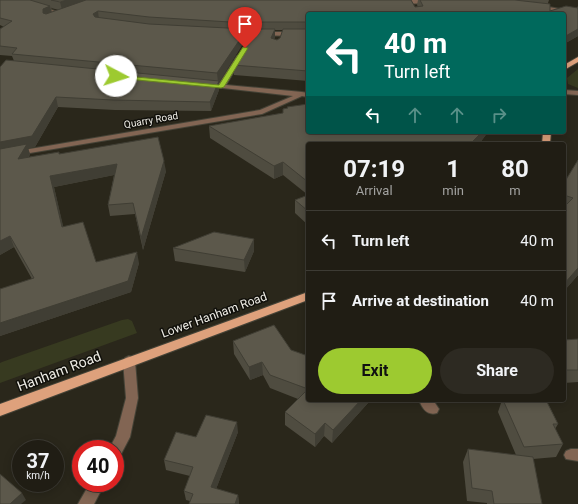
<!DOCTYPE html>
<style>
:root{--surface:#201d14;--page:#2d2a22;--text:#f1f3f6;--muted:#a2a2a0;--line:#3d3b34;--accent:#9dca30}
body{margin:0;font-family:Roboto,sans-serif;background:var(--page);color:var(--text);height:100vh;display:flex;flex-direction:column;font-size:15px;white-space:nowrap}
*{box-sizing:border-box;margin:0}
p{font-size:13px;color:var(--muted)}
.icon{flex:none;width:22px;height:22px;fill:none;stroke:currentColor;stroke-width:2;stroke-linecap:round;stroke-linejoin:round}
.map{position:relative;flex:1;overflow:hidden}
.drawer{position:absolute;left:306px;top:142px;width:260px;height:260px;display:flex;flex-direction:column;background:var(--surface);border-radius:4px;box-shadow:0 2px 10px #0003,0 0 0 1px var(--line)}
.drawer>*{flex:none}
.guide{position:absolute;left:306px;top:12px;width:260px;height:122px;border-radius:4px;box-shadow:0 2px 10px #0003,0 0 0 1px var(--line);background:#00695c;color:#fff;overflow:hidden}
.speed{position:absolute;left:12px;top:440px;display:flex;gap:8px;font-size:20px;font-weight:700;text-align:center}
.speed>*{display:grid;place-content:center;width:52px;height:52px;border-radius:50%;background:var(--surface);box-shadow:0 2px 10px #0003,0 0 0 1px var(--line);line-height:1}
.speed small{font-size:10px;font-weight:400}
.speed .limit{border:6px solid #d22;background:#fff;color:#111}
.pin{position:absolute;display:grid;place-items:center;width:34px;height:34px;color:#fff;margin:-41px -17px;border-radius:50% 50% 50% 0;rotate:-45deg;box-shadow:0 0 4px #0007}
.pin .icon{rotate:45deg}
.me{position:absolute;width:44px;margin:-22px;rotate:95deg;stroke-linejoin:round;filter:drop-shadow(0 0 3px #0008)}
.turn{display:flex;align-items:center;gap:14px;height:84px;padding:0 12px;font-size:18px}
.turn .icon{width:52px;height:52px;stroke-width:2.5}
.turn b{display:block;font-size:28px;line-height:34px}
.lanes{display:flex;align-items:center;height:38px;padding:0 12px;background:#0003;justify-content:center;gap:20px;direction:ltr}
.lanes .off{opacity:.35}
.eta{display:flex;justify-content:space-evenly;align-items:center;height:68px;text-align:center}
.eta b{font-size:24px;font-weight:700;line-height:28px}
.button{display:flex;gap:8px;margin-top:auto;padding:8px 12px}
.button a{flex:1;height:46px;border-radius:24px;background:var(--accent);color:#111;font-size:16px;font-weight:700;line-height:46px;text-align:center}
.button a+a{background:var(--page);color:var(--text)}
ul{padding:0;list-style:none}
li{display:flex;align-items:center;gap:12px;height:60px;padding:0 12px;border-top:1px solid var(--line)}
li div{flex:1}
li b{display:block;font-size:15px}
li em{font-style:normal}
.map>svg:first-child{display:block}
.green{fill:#373a20}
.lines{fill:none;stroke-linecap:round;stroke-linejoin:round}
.minor-casing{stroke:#454337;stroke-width:2}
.major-casing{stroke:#454337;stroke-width:2}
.minor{fill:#826553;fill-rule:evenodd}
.major{fill:#dea17c;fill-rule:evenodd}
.wall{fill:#4f4c40;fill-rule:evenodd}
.shaded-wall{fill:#403e34}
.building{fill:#5c584b;stroke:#403e34}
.route{fill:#9dca30;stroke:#66831f}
.labels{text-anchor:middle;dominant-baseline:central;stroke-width:3;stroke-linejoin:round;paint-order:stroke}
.far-street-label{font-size:10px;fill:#eeece5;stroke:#11100b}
.street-label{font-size:12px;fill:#eeece5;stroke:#11100b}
.near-street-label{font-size:14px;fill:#eeece5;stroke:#11100b}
</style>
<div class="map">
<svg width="578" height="504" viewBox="0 0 578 504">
<rect width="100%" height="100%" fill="#2a271b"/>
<!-- green -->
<path class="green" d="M578,69V88L568,84L567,78Z
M128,319L132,321L137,333L0,383V363L2,362L122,320Z"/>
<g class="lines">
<defs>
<path id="minor" d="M11,0H18L65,14L60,15Z
M431,0L434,2L433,3L399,4L396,2L399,0Z
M537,5L578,12V16L535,8L534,7Z
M235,32H308V36L233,35V33Z
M240,54L243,56L226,85L302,92L308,93V97L302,96L262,114L0,158V154L260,110L293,96L205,86L204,85L207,83L219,84L237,56Z
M564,90L578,91V95L564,94Z
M129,356L133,358L135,361L138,398L130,437L120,456L115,458V449H109L116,436L126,398L123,361L125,358Z
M419,400H433L439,409L437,413C427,416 422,408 419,400Z
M571,449H578V461L566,459L564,455L566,451Z
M90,483H105L94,504H78Z"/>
<path id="major" d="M578,57V62L564,70V65Z
M543,132H551L550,144H542Z
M308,292V300L0,416V404Z"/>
</defs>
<!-- minor casing -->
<use href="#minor" class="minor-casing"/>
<!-- major casing -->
<use href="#major" class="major-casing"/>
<!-- minor -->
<use href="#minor" class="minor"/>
<!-- major -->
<use href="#major" class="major"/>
</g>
<!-- wall -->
<path class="wall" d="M0,0H411L415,7H418L417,5L418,0H549L548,3L550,11L577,8L578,6V36L564,44V14H308V81L234,75L233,65L255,30H247V37L219,82V90L211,111L115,110L58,107L35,147L28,148L30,154L29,157L59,152V154L166,171L143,250L135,214L110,216L108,205L114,175L54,187L63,227L96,262L139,263L131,292L0,336V289L32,279L14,247L0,255L14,61L12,56L0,55V29L4,27L0,25ZM51,7V8L59,10L52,12ZM275,30H283L280,38L277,40L274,39Z
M287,107L308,132H375L374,133L488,132L479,144H308V195L283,175L274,179L210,138L209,126L283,113V109L287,108Z
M578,160V275L564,291V183Z
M308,195V225L295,213V200Z
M254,239V251L245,272L175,261L173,248Z
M578,339V382L564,383V340Z
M233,341L291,350L308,356V400H369L368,403L332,443L324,436L315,447L285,425V412L298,399L270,388L263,375L250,380L234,354Z
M502,400H546L558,424L555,429L563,444L556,457L533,459L542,504H487V503L467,501L463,462L468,449L516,455L498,412Z
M238,432L216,489L238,495L239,504H189L190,501L186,500L184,491L190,476L166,470L164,460L196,437Z"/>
<!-- shaded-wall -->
<path class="shaded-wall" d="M67,0H93L62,10L60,2Z
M50,6L52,14L45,17L43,13V9Z
M98,11L99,20L95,23L93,14Z
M247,29V37L219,82V90L211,111L210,102L218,82L217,73Z
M275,29V38L272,46L271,38Z
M578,29V36L564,44V37Z
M56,97L58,107L35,147L28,148L30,154L22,169L0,153V142Z
M364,132H375L363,143Z
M482,132H488L479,144H470Z
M164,161L166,171L143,250L141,238Z
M283,162V175L274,179V166Z
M117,164L119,174L54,187L66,238L62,227L50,176Z
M10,236L14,247L0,255V241Z
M254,239V251L245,272L244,260Z
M137,252L139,263L131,292L0,336V323Z
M578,268V275L564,291V284Z
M262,362L263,375L250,380L249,367Z
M361,400H369L368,403L332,443L333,430Z
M237,422L238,432L213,497L211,487Z
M325,423L324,436L315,447V434Z
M22,493L26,500L21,504H10Z
M238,495L239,504H235Z"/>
<!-- building -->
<path class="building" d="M0,0H30L50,6L43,9V13L46,14L86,0H411L415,7L423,6L420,0H515L550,4V11L566,6L578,8V29L564,37V14H308V22H230L149,17L98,11L93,14L95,17L149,24L247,29L217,73L12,54L17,48L0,46V29L12,21L0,18Z
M51,0H67L60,2Z
M256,29H275L271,38L277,40L280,38L283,29H308V71L233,65Z
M6,60L219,81L210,102L113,100L56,97L32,136L0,142V67Z
M308,104V132H364V133H375L376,132H482L470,144H308V182L283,162L274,166L209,126L283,113V109L288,108L287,107Z
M158,137L164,161L141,238L133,203L108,205L117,164L50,176L62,227L83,222L96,262L137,252L128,281L0,323V289L34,278L10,236L0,241V149L27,144L18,159L59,152V154Z
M578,160V268L564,284V207L573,198L564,195V183Z
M308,195V211L295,200Z
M214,232L254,239L244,260L173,248Z
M274,325L291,350L308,356V400H361L333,430L325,423L315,434L285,412L308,389L270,375L262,362L249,367L233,341Z
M578,339V370H564V340Z
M503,400H546L558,424H553L563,444L524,447Z
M206,415L237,422L211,487L238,495L235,504H189L193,494L184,491L193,467L164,460L176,432L196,437Z
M468,449L533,457L542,504H494L492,491L472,488Z
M0,474L22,493L10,504H0Z"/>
<!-- route -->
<path class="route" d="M243,47L248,48L224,87L221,88L116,78L113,76L116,75L219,85Z"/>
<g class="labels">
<!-- far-street labels -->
<g class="far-street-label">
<text transform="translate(151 120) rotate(-10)">Quarry Road</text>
</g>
<!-- street labels -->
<g class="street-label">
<text transform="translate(214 315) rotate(-20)">Lower Hanham Road</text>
</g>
<!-- near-street labels -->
<g class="near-street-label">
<text transform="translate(59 371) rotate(-21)">Hanham Road</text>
</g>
</g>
</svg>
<div class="speed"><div>37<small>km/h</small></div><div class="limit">40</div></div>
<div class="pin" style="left:245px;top:48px;background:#d93025"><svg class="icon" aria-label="arrive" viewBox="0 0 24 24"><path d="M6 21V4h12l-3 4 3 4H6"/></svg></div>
<svg class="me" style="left:116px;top:76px" viewBox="-20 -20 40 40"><circle r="19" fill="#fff"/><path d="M0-13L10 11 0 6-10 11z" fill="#9dca30"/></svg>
<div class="guide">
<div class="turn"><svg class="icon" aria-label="left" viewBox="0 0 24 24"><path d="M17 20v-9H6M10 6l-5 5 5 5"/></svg><div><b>40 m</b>Turn left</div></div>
<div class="lanes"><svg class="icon" aria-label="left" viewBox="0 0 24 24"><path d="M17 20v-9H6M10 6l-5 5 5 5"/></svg><svg class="icon off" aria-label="ahead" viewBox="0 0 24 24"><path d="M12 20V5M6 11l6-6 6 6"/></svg><svg class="icon off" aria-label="ahead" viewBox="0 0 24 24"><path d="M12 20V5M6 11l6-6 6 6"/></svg><svg class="icon off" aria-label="right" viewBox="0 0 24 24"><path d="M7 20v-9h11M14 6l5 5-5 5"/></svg></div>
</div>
<section class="drawer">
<div class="eta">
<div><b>07:19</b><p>Arrival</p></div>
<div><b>1</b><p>min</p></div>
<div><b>80</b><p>m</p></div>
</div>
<ul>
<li><svg class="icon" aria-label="left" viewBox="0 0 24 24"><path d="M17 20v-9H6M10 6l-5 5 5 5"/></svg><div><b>Turn left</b></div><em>40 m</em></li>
<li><svg class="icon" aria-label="arrive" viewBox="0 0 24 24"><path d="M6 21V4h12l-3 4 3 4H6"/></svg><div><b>Arrive at destination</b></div><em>40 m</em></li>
</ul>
<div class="button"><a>Exit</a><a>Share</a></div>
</section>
</div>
